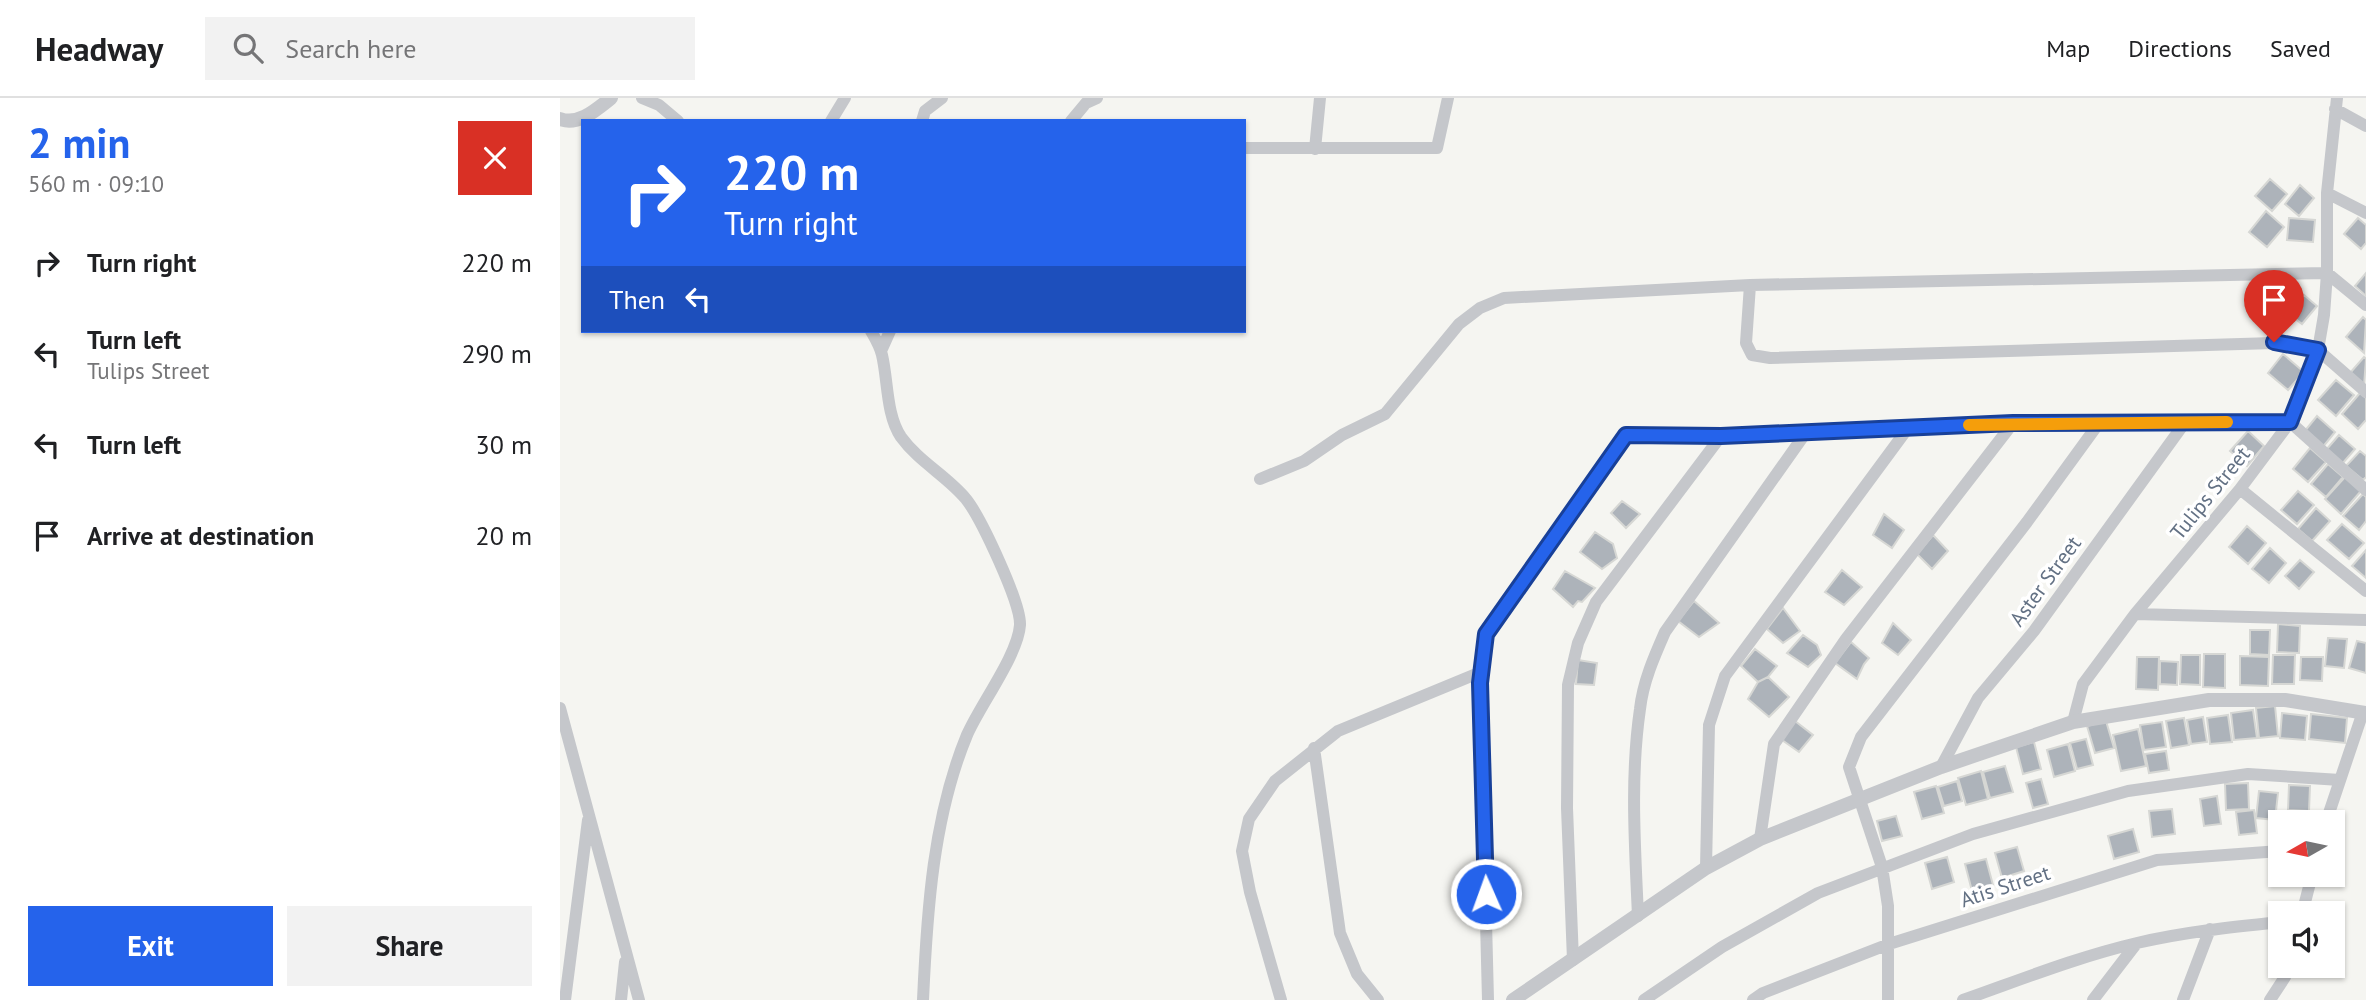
<!DOCTYPE html>
<meta charset="utf-8">
<style>
:root{--surface:#fff;--page:#f2f2f2;--text:#202124;--muted:#757577;--line:#e0e0e0;--accent:#2563eb}
body{margin:0;font-family:"PT Sans",sans-serif;background:var(--page);color:var(--text);height:100vh;display:flex;flex-direction:column;font-size:26px;white-space:nowrap}
*{box-sizing:border-box;margin:0}
p{font-size:23px;color:var(--muted)}
.icon{flex:none;width:38px;height:38px;fill:none;stroke:currentColor;stroke-width:2;stroke-linecap:round;stroke-linejoin:round}
.map{position:relative;flex:1;overflow:hidden}
.side{display:flex;flex-direction:column;background:var(--surface);width:560px}
.side>*{flex:none}
.guide{position:absolute;left:21px;top:21px;width:665px;height:214px;border-radius:0px;box-shadow:0 2px 5px #0004;background:#2563eb;color:#fff;overflow:hidden}
.needle{width:46px;rotate:261deg}
.controls{position:absolute;left:1708px;top:712px;display:grid;gap:14px}
.controls a{display:grid;place-items:center;width:77px;height:77px;border-radius:0px;background:var(--surface);box-shadow:0 2px 5px #0004;font-size:35px}
.pin{position:absolute;display:grid;place-items:center;width:60px;height:60px;color:#fff;margin:-72px -30px;border-radius:50% 50% 50% 0;rotate:-45deg;box-shadow:0 0 7px #0007}
.pin .icon{rotate:45deg}
.me{position:absolute;width:77px;margin:-38px;rotate:358deg;stroke-linejoin:round;filter:drop-shadow(0 0 5px #0008)}
.turn{display:flex;align-items:center;gap:24px;height:147px;padding:0 28px;font-size:32px}
.turn .icon{width:91px;height:91px;stroke-width:2.5}
.turn b{display:block;font-size:49px;line-height:60px}
.then{display:flex;align-items:center;height:66px;padding:0 28px;background:#0003;gap:14px;font-size:26px}
.round{display:grid;place-items:center;flex:none;width:74px;height:74px;border-radius:0px;background:var(--page)}
.summary{display:flex;align-items:center;justify-content:space-between;height:119px;padding:0 28px}
h1{font-size:42px;font-weight:700;line-height:52px;color:var(--accent)}
.cta{display:flex;gap:14px;margin-top:auto;padding:14px 28px}
.cta a{flex:1;height:80px;border-radius:0px;background:var(--accent);color:#fff;font-size:28px;font-weight:700;line-height:80px;text-align:center}
.cta a+a{background:var(--page);color:var(--text)}
ul{padding:0;list-style:none}
li{display:flex;align-items:center;gap:21px;height:91px;padding:0 28px}
li div{flex:1}
li b{display:block;font-size:26px}
li em{font-style:normal}
header{display:flex;align-items:center;gap:42px;box-sizing:border-box;height:98px;padding:0 35px;background:var(--surface);border-bottom:2px solid var(--line)}
header strong{font-size:33px}
nav{display:flex;gap:38px;margin-inline-start:auto;font-size:24px}
.search{width:490px;height:63px;background:var(--page);display:flex;align-items:center;gap:18px;box-sizing:border-box;padding:0 24px;border-radius:0px;color:var(--muted);font-size:26px}
main{display:flex;flex:1;min-height:0}
.map>svg:first-child{display:block}
.building{fill:#adb3ba;stroke:#d6d7d4;stroke-width:2}
.lines{fill:none;stroke-linecap:round;stroke-linejoin:round}
.minor{stroke:#c5c7cb;stroke-width:12}
.tertiary{stroke:#c5c7cb;stroke-width:14}
.route-casing{stroke:#184099;stroke-width:18}
.route{stroke:#2563eb;stroke-width:12}
.slow{stroke:#f59e0b;stroke-width:12}
.labels{text-anchor:middle;dominant-baseline:central;stroke-width:7;stroke-linejoin:round;paint-order:stroke}
.street-label{font-size:21px;fill:#637184;stroke:#fff}
</style>
<header>
<strong>Headway</strong>
<div class="search"><svg class="icon" aria-label="search" viewBox="0 0 24 24"><circle cx="10" cy="10" r="6"/><path d="M15 15l6 6"/></svg>Search here</div>
<nav><a>Map</a><a>Directions</a><a>Saved</a></nav>
</header>
<main>
<section class="side">
<div class="summary"><div><h1>2 min</h1><p>560 m · 09:10</p></div><a class="round" style="background:#d93025;color:#fff"><svg class="icon" aria-label="close" viewBox="0 0 24 24"><path d="M6 6l12 12M18 6L6 18"/></svg></a></div>
<ul>
<li><svg class="icon" aria-label="right" viewBox="0 0 24 24"><path d="M7 20v-9h11M14 6l5 5-5 5"/></svg><div><b>Turn right</b></div><em>220 m</em></li>
<li><svg class="icon" aria-label="left" viewBox="0 0 24 24"><path d="M17 20v-9H6M10 6l-5 5 5 5"/></svg><div><b>Turn left</b><p>Tulips Street</p></div><em>290 m</em></li>
<li><svg class="icon" aria-label="left" viewBox="0 0 24 24"><path d="M17 20v-9H6M10 6l-5 5 5 5"/></svg><div><b>Turn left</b></div><em>30 m</em></li>
<li><svg class="icon" aria-label="arrive" viewBox="0 0 24 24"><path d="M6 21V4h12l-3 4 3 4H6"/></svg><div><b>Arrive at destination</b></div><em>20 m</em></li>
</ul>
<div class="cta"><a>Exit</a><a>Share</a></div>
</section>
<div class="map">
<svg width="1806" height="902" viewBox="0 0 1806 902">
<rect width="100%" height="100%" fill="#f5f5f1"/>
<!-- building -->
<path class="building" d="M1710,81L1727,96L1712,113L1695,98Z
M1740,87L1754,100L1739,118L1725,106Z
M1706,113L1724,129L1707,149L1689,134Z
M1729,120L1755,122L1753,144L1727,142Z
M1798,120L1806,127V145L1801,151L1784,136Z
M1806,175V198L1795,188Z
M1744,197L1757,208L1742,226L1728,215Z
M1803,219L1806,222L1804,255L1786,239Z
M1723,256L1744,274L1728,292L1708,275Z
M1804,259L1806,261L1804,288L1790,275Z
M1776,282L1794,297L1776,318L1758,302Z
M1800,295L1806,300V322L1798,331L1782,316Z
M1757,318L1775,334L1762,350L1744,334Z
M1688,333L1704,348L1687,368L1670,353Z
M1779,337L1795,351L1782,366L1766,352Z
M1750,350L1766,364L1748,384L1733,371Z
M1800,353L1806,358V379L1803,382L1786,368Z
M1768,366L1783,379L1766,399L1751,386Z
M1785,379L1801,393L1781,416L1765,401Z
M1738,393L1754,407L1737,426L1721,412Z
M1803,396L1806,399V423L1799,432L1783,418Z
M1062,403L1080,416L1066,430L1051,415Z
M1756,410L1770,423L1752,443L1738,431Z
M1324,416L1344,432L1332,450L1313,437Z
M1782,426L1804,445L1789,461L1767,442Z
M1687,428L1706,445L1688,466L1669,449Z
M1035,434L1053,446L1057,460L1042,471L1020,454Z
M1373,437L1388,453L1372,471L1357,456Z
M1710,450L1726,465L1709,485L1692,471Z
M1806,452V480L1792,468Z
M1740,462L1754,474L1739,491L1725,478Z
M1282,472L1302,489L1284,507L1265,494Z
M1005,473L1035,490L1022,504L1018,503L1013,509L993,491Z
M1134,503L1159,525L1139,539L1118,523Z
M1223,510L1240,533L1223,545L1207,531Z
M1333,525L1351,542L1338,557L1322,545Z
M1718,526L1740,528L1739,555L1717,554Z
M1690,532H1710L1709,557L1690,556Z
M1243,537L1257,547L1261,557L1248,569L1227,555Z
M1768,540L1787,541L1784,570L1765,568Z
M1797,543L1806,545V575L1789,570Z
M1291,544L1309,560L1304,566L1297,581L1275,565Z
M1195,551L1217,568L1208,579L1198,584L1181,568Z
M1644,556H1665V590L1643,589Z
M1621,557H1640V587L1620,586Z
M1713,557H1735L1734,586H1712Z
M1680,558L1709,559L1708,588L1680,587Z
M1577,559H1599L1598,592L1576,591Z
M1741,559H1763L1762,583L1740,582Z
M1018,562L1037,565L1034,587L1016,586Z
M1600,563L1618,564L1617,587L1600,586Z
M1208,579L1229,599L1209,619L1188,601L1198,584Z
M1715,608L1718,638L1699,640L1696,610Z
M1693,612L1697,640L1674,642L1671,615Z
M1722,615L1747,618L1745,642L1720,640Z
M1751,616L1787,620L1785,645L1749,641Z
M1668,617L1672,644L1650,646L1647,620Z
M1643,619L1647,644L1631,646L1627,622Z
M1624,620L1629,647L1611,650L1606,623Z
M1235,623L1253,637L1239,654L1222,642Z
M1546,623L1554,650L1535,655L1527,628Z
M1602,624L1606,649L1584,652L1580,627Z
M1578,631L1586,668L1561,673L1553,637Z
M1526,641L1533,667L1517,671L1510,645Z
M1474,644L1481,671L1463,676L1456,649Z
M1508,646L1515,673L1494,679L1487,652Z
M1606,653L1609,672L1589,675L1585,656Z
M1445,668L1453,694L1430,700L1423,674Z
M1421,673L1428,701L1406,707L1398,680Z
M1481,681L1488,706L1473,710L1466,685Z
M1397,683L1402,703L1384,708L1378,689Z
M1688,685L1689,711L1666,712L1665,686Z
M1729,687L1750,688L1749,713L1728,712Z
M1376,688L1384,715L1362,721L1354,694Z
M1699,693L1718,695L1715,722L1696,720Z
M1657,698L1661,726L1644,728L1640,701Z
M1612,711L1615,736L1592,739L1589,713Z
M1694,712L1697,735L1679,737L1676,714Z
M1336,718L1342,738L1322,743L1317,723Z
M1573,731L1579,754L1554,761L1548,738Z
M1457,749L1464,773L1442,780L1435,755Z
M1387,759L1394,784L1372,791L1365,765Z
M1426,761L1433,787L1412,793L1405,766Z"/>
<g class="lines">
<!-- minor -->
<path class="minor" d="M82,0L99,7L118,23
M1775,11L1806,28
M271,23L285,0
M362,23L365,13L382,0
M511,23L526,5L537,0
M684,50H877L888,0
M755,51L760,0
M1767,95L1806,115
M1190,187L1186,245L1192,257L1210,260L1714,245L1758,252L1806,294
M311,233C315,240 320,248 322,257C328,282 326,317 341,339C359,364 387,378 406,401C421,420 461,505 460,527C458,557 420,607 407,637C373,719 367,813 363,902
M321,253L330,233
M700,381L744,363L782,337L825,316L899,226L920,210L944,200L1190,187L1767,175L1806,207
M1680,391L1806,493
M1575,516L1806,522
M0,610L79,902
M1513,624L1523,586L1575,516L1680,391L1730,324L1758,252L1764,217L1767,175V95L1777,0
M754,650L780,835L797,876L818,902
M1381,669L1418,600L1474,533L1626,323
M1766,724L1803,614
M1200,741L1214,646L1286,541L1453,325
M1146,770L1149,627L1165,578L1348,330
M1742,816L1752,777
M1078,818C1075,749 1070,680 1080,611C1083,584 1094,559 1105,534L1247,333
M1013,862L1007,710L1008,587L1018,545L1036,504L1161,338
M5,902L28,722
M61,902L65,864
M721,902L690,794L682,753L689,721L715,683L778,633L921,574
M928,902L920,585L926,536L1066,337L1161,338L1453,325L1730,324L1806,392
M1084,902L1162,849L1258,795L1413,736L1568,693L1688,676L1780,682
M1193,902L1203,895L1329,846L1597,762L1720,753
M1328,902V808L1322,769L1289,669L1301,639L1467,424L1539,325
M1403,902C1460,882 1517,859 1577,845C1624,834 1672,829 1720,824
M1533,902L1576,846
M1623,902L1650,831
M1710,902L1725,879L1728,868"/>
<!-- tertiary -->
<path class="tertiary" d="M0,21C19,28 37,11 51,0
M953,902L1146,770L1200,741L1381,669L1513,624L1649,602H1725L1806,615"/>
</g>
<g class="lines">
<defs>
<path id="route" d="M926,796L920,585L926,536L1066,337L1161,338L1453,325L1730,324L1758,252L1714,244"/>
</defs>
<!-- route casing -->
<use href="#route" class="route-casing"/>
<!-- route -->
<use href="#route" class="route"/>
<!-- slow -->
<path class="slow" d="M1409,327L1667,324"/>
</g>
<g class="labels">
<!-- street labels -->
<g class="street-label">
<text transform="translate(1650 395) rotate(-51)">Tulips Street</text>
<text transform="translate(1485 483) rotate(-54)">Aster Street</text>
<text transform="translate(1445 788) rotate(-18)">Atis Street</text>
</g>
</g>
</svg>
<div class="controls">
<a><svg class="needle" viewBox="-14 -14 28 28"><path d="M0-13l5 13h-10z" fill="#e53935"/><path d="M0 13l5-13h-10z" fill="#757577"/></svg></a>
<a><svg class="icon" aria-label="sound" viewBox="0 0 24 24"><path d="M4 9h4l5-4v14l-5-4H4zM17 9q2 3 0 6"/></svg></a>
</div>
<div class="pin" style="left:1714px;top:244px;background:#d93025"><svg class="icon" aria-label="arrive" viewBox="0 0 24 24"><path d="M6 21V4h12l-3 4 3 4H6"/></svg></div>
<svg class="me" style="left:926px;top:796px" viewBox="-20 -20 40 40"><circle r="17" fill="#2563eb" stroke="#fff" stroke-width="3"/><path d="M0-11L8 9 0 5-8 9z" fill="#fff"/></svg>
<div class="guide">
<div class="turn"><svg class="icon" aria-label="right" viewBox="0 0 24 24"><path d="M7 20v-9h11M14 6l5 5-5 5"/></svg><div><b>220 m</b>Turn right</div></div>
<div class="then">Then<svg class="icon" aria-label="left" viewBox="0 0 24 24"><path d="M17 20v-9H6M10 6l-5 5 5 5"/></svg></div>
</div>
</div>
</main>
